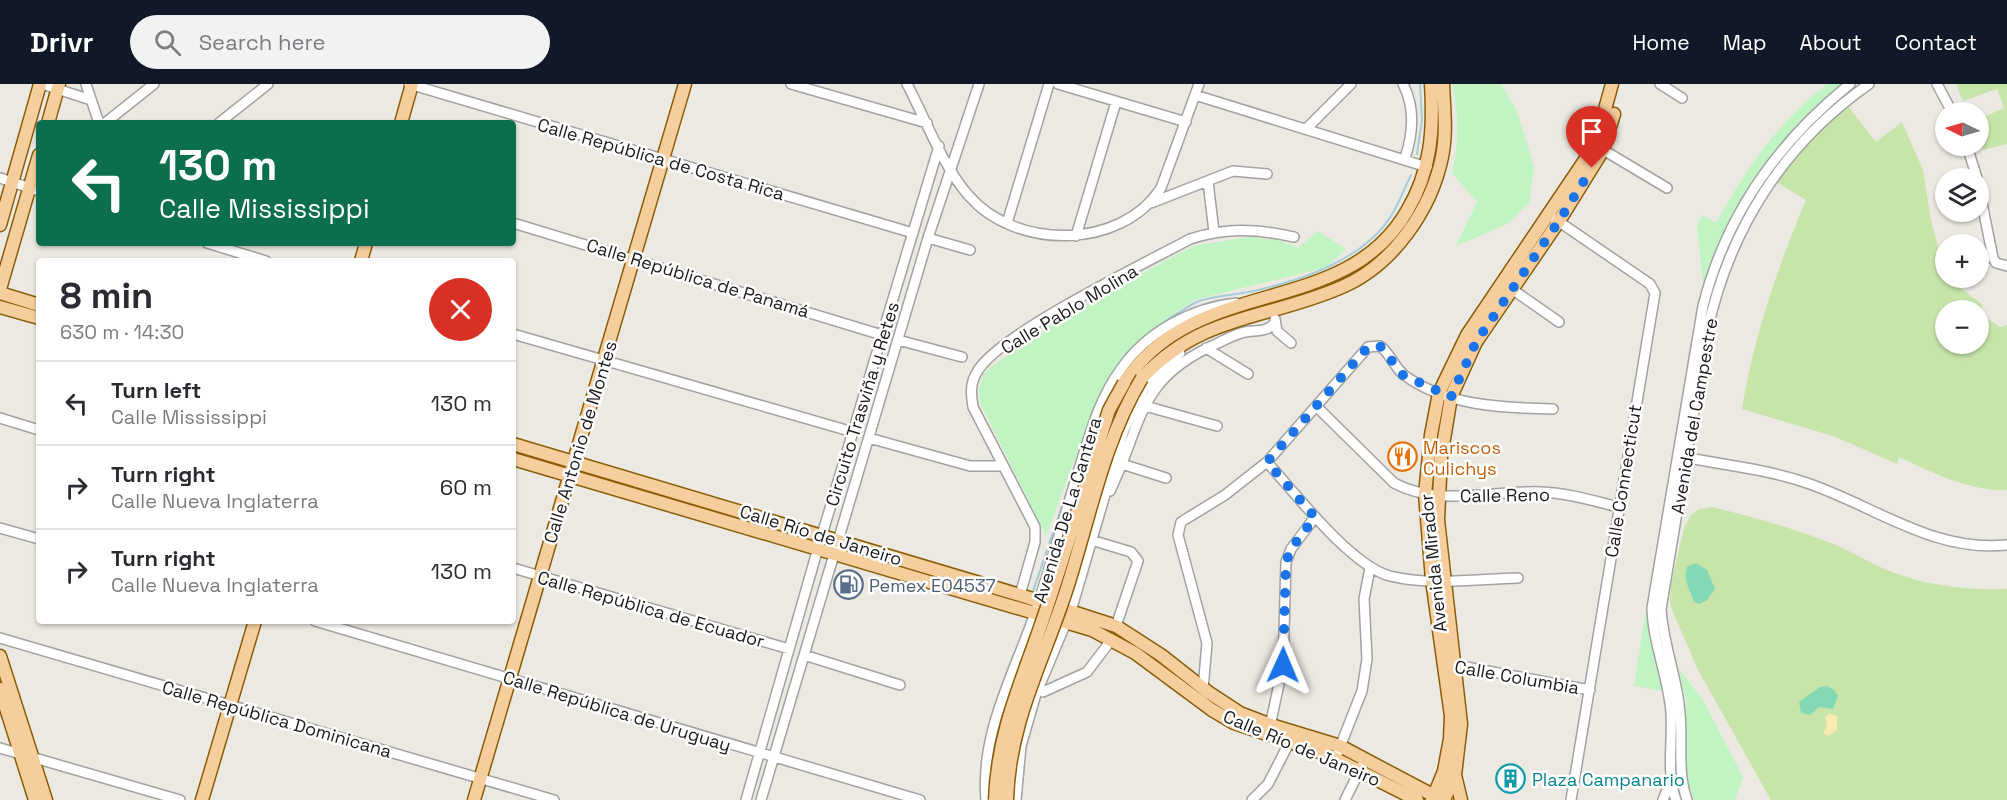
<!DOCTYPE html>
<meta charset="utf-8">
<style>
:root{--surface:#fff;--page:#f2f2f3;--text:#2b2b33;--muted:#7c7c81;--line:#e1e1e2;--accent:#111827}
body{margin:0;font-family:"Space Grotesk",sans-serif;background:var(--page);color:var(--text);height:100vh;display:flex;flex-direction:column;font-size:22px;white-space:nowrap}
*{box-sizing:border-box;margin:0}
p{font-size:20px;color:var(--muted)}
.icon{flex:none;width:33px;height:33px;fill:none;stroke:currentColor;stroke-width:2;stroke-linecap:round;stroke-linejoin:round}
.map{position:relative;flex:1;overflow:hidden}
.drawer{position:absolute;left:36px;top:174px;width:480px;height:366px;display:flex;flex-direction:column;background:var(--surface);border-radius:6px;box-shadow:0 2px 4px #0004}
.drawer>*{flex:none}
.top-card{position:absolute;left:36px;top:36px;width:480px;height:126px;border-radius:6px;box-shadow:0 2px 4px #0004;background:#0b6e4f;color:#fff;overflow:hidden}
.needle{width:39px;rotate:275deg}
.fabs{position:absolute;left:1935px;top:18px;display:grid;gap:12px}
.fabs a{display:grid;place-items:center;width:54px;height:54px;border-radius:50%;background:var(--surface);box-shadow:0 2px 4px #0004;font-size:30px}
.pin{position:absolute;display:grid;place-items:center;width:51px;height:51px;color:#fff;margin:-62px -26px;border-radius:50% 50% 50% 0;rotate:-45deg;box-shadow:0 0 6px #0007}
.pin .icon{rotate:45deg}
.me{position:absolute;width:66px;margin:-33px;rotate:1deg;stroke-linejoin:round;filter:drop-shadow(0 0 4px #0008)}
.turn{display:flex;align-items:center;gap:21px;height:126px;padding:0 24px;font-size:27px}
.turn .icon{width:78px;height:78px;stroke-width:2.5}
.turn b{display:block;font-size:42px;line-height:51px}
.round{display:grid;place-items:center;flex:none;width:63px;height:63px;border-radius:32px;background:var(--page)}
.overview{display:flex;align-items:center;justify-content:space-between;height:102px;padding:0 24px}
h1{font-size:36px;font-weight:800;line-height:45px}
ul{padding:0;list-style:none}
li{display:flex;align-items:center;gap:18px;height:84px;padding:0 24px;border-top:2px solid var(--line)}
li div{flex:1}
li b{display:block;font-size:22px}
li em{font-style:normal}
header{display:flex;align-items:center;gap:36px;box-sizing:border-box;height:84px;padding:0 30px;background:var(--accent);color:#fff}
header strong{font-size:28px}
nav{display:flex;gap:33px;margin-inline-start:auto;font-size:21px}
.search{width:420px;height:54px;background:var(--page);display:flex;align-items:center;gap:15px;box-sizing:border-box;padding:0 21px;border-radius:33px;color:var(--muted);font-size:22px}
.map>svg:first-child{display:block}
.grass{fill:#c7e5a9;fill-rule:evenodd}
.sand{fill:#faebb2}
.park{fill:#c0f5c3}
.pitch{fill:#83d8b6}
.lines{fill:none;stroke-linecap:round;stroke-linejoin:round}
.stream{stroke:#a4cdd8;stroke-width:2}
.minor-casing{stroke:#a2a2a2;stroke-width:12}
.major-casing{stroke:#8b5e08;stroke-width:15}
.minor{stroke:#fff;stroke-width:9}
.major{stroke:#f6ce9d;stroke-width:12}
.major-bridge-casing{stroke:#8b5e08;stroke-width:15;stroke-linecap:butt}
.major-bridge{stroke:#f6ce9d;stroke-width:12}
.route{stroke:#1a73e8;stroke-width:10;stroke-dasharray:0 18}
.labels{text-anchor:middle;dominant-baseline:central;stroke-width:5;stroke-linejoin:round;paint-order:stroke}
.street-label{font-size:18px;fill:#1b1b1b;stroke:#fff}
.food-label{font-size:18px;fill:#c56008;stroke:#fff;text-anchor:start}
.service-label{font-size:18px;fill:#4e5e75;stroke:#fff;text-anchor:start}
.culture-label{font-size:18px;fill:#0d838f;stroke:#fff;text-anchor:start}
</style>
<header>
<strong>Drivr</strong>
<div class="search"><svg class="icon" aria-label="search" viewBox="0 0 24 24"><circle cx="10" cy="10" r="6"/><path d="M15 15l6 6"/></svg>Search here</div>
<nav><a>Home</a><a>Map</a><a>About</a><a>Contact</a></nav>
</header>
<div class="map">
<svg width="2007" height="716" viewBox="0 0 2007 716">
<rect width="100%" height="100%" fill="#ece9e2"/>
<!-- grass -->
<path class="grass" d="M1956,0H2007V60L1983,66L1979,55V35L2004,24L1997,5L1963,17Z
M1843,16L1876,58L1902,38L1923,86L1931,136L1946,194L1982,220V231L2000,243L2007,241V406C1971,408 1931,388 1899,373L1897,380L1833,352L1742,325C1754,252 1777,185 1806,116L1770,94ZM1946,226H1978V260H1946Z
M1712,423C1754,433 1795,445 1836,461C1853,468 1868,478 1885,485C1924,502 1965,506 2007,505V716H1771L1698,586L1670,521L1671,500L1684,444L1690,432L1699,425Z"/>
<!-- sand -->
<path class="sand" d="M1830,630L1837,632V646L1828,652L1823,649L1827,642L1825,633Z"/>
<!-- park -->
<path class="park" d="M1452,0H1501L1517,27L1534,83L1529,119L1507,140L1456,162L1477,118L1452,89C1459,60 1459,29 1452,0Z
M1827,0H1849L1766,82L1711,196L1703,198L1697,143L1702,131L1716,139C1745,86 1779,37 1827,0Z
M1318,147L1346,165L1327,183L1194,216L1157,242L1125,271L1111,289L1092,329L1046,452L980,319L979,305L984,288L1066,230L1193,162L1248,153L1277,156L1298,164Z
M1649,505L1655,507L1653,520L1669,608L1634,602Z
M1679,585L1703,616L1743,693L1735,716H1695L1693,713L1686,691L1683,666L1687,621Z"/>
<!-- pitch -->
<path class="pitch" d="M1696,479L1707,486L1715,505L1707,516L1699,520L1694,518C1691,507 1682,496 1687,483Z
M1827,602L1834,606L1838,612L1833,625L1819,623L1810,631L1801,629L1799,618L1820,603Z"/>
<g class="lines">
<!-- stream -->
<path class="stream" d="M1417,70L1422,36L1420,0
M1083,356C1100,302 1126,259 1175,231C1183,226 1191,220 1199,217C1217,211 1239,211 1258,206C1305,195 1364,175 1391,132C1399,119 1404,105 1411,91
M1032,510L1071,396"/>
<defs>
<path id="minor" d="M42,0L91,16
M86,0L99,39
M409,0L913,149
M791,0L927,39
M907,0C926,36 942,81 969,112C1016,166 1121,166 1161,104L1199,0
M1058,0L1186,38
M1403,0C1415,23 1413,50 1405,74
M1660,0L1682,14
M1937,0L1952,28
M1195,11L1427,83
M105,39L154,0
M219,39L268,0
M1306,45L1351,0
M1967,62L1977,94
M1600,64L1667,104
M0,94L39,107
M1208,98L1214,148
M1978,99L1993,174L1996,179L2007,182
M1151,119L1233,87L1267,90
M1555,135L1650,200L1655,209L1571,716
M513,139L882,251
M1007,139L1049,0
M1076,152L1116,18
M928,154L970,166
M207,159L266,177
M1509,203L1559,238
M1275,235L1277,247L1291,259
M513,250L853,348
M898,256L962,273
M1206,264L1248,290
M1145,322L1217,342
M1316,322L1394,399C1438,423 1493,406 1541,408C1568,409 1594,417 1619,423
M0,334L39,346
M869,354L970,382H1002
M1683,373C1724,381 1765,385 1804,398C1872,420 1932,469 2007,461
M1267,378C1295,409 1351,482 1390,492C1431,502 1477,495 1518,494
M1122,380L1166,394
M1110,407C1143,338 1137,295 1216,260C1224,256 1232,252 1241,249C1253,245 1265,250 1275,239
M0,444L39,455
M1091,456L1131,468L1138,477L1116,542
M513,484L789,565
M1020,511L1035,458V443L973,323C971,310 970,299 977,288C998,250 1146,179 1190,155C1227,143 1257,145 1294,153
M315,537L920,716
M0,554L554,716
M804,571L900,601
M1450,580L1590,606
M1203,605L1207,559L1178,451L1181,438L1225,411L1267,378L1368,263L1380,262C1390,269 1394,283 1404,291C1446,322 1502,324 1553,325
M1043,608L1087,588L1112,555
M1269,647L1283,581L1286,478L1291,465L1315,433
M0,664L180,716
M1338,668L1362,607L1367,575L1364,515L1370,484
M746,716L818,464L939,62
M761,716L928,154L979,0
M986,716C980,649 1014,590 1035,529C1051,481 1064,433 1079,385C1090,350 1099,315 1121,285C1147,248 1191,224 1236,219
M1016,716L1021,662L1036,610L1071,527L1124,346L1144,305L1180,269
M1252,716L1268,700L1289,659
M1345,716L1365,676
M1663,716L1672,693
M1676,716C1666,689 1673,657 1671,628C1668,592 1653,560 1652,524L1703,222C1726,131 1778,58 1850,0
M1687,716C1676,684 1684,653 1679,620C1675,588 1663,558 1661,525L1707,248C1729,146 1783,60 1869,0"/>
<path id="major" d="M48,39L59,0
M401,39L412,0
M0,141L40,0
M361,177L366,159
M0,205L39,71
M0,209L39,221
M0,223L39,234
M1142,294C1203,229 1267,236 1342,203C1393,181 1431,126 1442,73C1447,49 1444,24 1443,0
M1124,299C1196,189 1344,236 1407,127C1431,87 1434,46 1431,0
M513,360L1020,511L1116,542L1161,571L1208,608L1240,629L1271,641L1340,662L1442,716
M513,375L1092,546L1135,569L1212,626L1234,639L1328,671L1417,716
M0,572L46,716
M0,605L35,716
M1455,691L1461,716
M202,716L255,537
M474,716L685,0
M1432,716L1444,687L1450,655L1451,632L1432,496L1425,410L1431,351L1439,309L1467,251L1595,61L1612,0
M1444,716L1455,691L1461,640L1438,436L1441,373L1451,313L1476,258L1559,137L1603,66L1614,30"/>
</defs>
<!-- minor casing -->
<use href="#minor" class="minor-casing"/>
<!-- major casing -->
<use href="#major" class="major-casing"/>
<!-- minor -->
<use href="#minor" class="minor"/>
<!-- major -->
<use href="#major" class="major"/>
<defs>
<path id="major-bridge" d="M995,716C997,649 1023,594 1044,532C1067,464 1087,395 1109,326L1124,299
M1007,716C1009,636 1045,575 1068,501C1090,432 1104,356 1142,294"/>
</defs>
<!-- major-bridge casing -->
<use href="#major-bridge" class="major-bridge-casing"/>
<!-- major-bridge -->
<use href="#major-bridge" class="major-bridge"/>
</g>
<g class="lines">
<!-- route -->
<path class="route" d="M1283,581L1286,478L1291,465L1315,433L1267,378L1368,263L1380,262L1403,291L1451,313L1476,258L1559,137L1592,84"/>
</g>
<!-- icons -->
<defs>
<symbol id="restaurant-ring" viewBox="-11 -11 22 22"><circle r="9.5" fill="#fff" stroke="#e8710a" stroke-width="1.5"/><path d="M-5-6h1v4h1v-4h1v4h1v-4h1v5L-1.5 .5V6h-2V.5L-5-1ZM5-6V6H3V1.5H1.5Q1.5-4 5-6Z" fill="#e8710a"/></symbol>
<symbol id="fuel-ring" viewBox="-11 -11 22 22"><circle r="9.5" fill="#fff" stroke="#5c6f8a" stroke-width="1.5"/><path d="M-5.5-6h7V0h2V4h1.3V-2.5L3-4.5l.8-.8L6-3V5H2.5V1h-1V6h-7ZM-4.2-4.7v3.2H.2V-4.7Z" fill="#5c6f8a"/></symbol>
<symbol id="building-ring" viewBox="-11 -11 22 22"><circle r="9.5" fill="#fff" stroke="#0f9aa8" stroke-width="1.5"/><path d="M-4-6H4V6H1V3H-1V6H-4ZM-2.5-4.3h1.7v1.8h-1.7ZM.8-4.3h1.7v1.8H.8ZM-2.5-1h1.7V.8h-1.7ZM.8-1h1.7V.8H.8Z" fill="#0f9aa8"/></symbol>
</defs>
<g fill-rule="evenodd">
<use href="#restaurant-ring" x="1386" y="356" width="33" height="33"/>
<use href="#fuel-ring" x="832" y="484" width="33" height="33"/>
<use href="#building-ring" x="1494" y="678" width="33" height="33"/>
</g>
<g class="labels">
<!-- street labels -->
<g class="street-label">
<text transform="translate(661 75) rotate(16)">Calle República de Costa Rica</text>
<text transform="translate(698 194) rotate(17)">Calle República de Panamá</text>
<text transform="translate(1069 225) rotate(-31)">Calle Pablo Molina</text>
<text transform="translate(862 320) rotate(-73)">Circuito Trasviña y Retes</text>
<text transform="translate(1694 332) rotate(-80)">Avenida del Campestre</text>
<text transform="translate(580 358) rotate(-73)">Calle Antonio de Montes</text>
<text transform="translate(1623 397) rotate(-81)">Calle Connecticut</text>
<text transform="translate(1505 411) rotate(-1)">Calle Reno</text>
<text transform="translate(1067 426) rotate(-73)">Avenida De La Cantera</text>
<text transform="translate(821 451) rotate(17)">Calle Río de Janeiro</text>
<text transform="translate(1433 479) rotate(-96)">Avenida Mirador</text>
<text transform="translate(651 525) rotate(16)">Calle República de Ecuador</text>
<text transform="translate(1517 593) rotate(10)">Calle Columbia</text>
<text transform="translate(617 627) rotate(17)">Calle República de Uruguay</text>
<text transform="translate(277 635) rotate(16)">Calle República Dominicana</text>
<text transform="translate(1302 664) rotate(23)">Calle Río de Janeiro</text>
</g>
<!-- food labels -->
<g class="food-label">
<text x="1423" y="363">Mariscos<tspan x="1423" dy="21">Culichys</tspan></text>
</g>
<!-- service labels -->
<g class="service-label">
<text x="869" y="501">Pemex E04537</text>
</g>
<!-- culture labels -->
<g class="culture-label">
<text x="1532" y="695">Plaza Campanario</text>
</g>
</g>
</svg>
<div class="fabs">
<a><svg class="needle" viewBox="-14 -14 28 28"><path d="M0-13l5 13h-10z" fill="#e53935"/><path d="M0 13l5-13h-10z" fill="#7c7c81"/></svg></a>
<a><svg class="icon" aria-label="layers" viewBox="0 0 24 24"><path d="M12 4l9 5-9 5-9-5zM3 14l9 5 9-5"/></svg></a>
<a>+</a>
<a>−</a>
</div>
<div class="pin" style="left:1592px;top:84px;background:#d93025"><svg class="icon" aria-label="arrive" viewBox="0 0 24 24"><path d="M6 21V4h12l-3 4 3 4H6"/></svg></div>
<svg class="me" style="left:1283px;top:581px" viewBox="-20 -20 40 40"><path d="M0-17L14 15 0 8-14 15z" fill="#1a73e8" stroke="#fff" stroke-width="4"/></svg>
<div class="top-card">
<div class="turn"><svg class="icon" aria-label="left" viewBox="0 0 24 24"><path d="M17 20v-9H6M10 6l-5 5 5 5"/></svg><div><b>130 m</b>Calle Mississippi</div></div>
</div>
<section class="drawer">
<div class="overview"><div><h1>8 min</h1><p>630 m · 14:30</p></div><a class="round" style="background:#d93025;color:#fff"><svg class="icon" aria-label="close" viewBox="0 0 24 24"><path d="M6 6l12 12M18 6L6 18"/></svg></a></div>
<ul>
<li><svg class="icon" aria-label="left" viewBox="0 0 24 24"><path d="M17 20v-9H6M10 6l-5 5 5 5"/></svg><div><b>Turn left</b><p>Calle Mississippi</p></div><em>130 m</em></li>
<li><svg class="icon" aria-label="right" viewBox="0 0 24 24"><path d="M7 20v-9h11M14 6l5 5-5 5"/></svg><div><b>Turn right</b><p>Calle Nueva Inglaterra</p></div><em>60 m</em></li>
<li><svg class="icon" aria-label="right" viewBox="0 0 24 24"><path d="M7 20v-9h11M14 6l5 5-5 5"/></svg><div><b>Turn right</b><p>Calle Nueva Inglaterra</p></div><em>130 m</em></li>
</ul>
</section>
</div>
